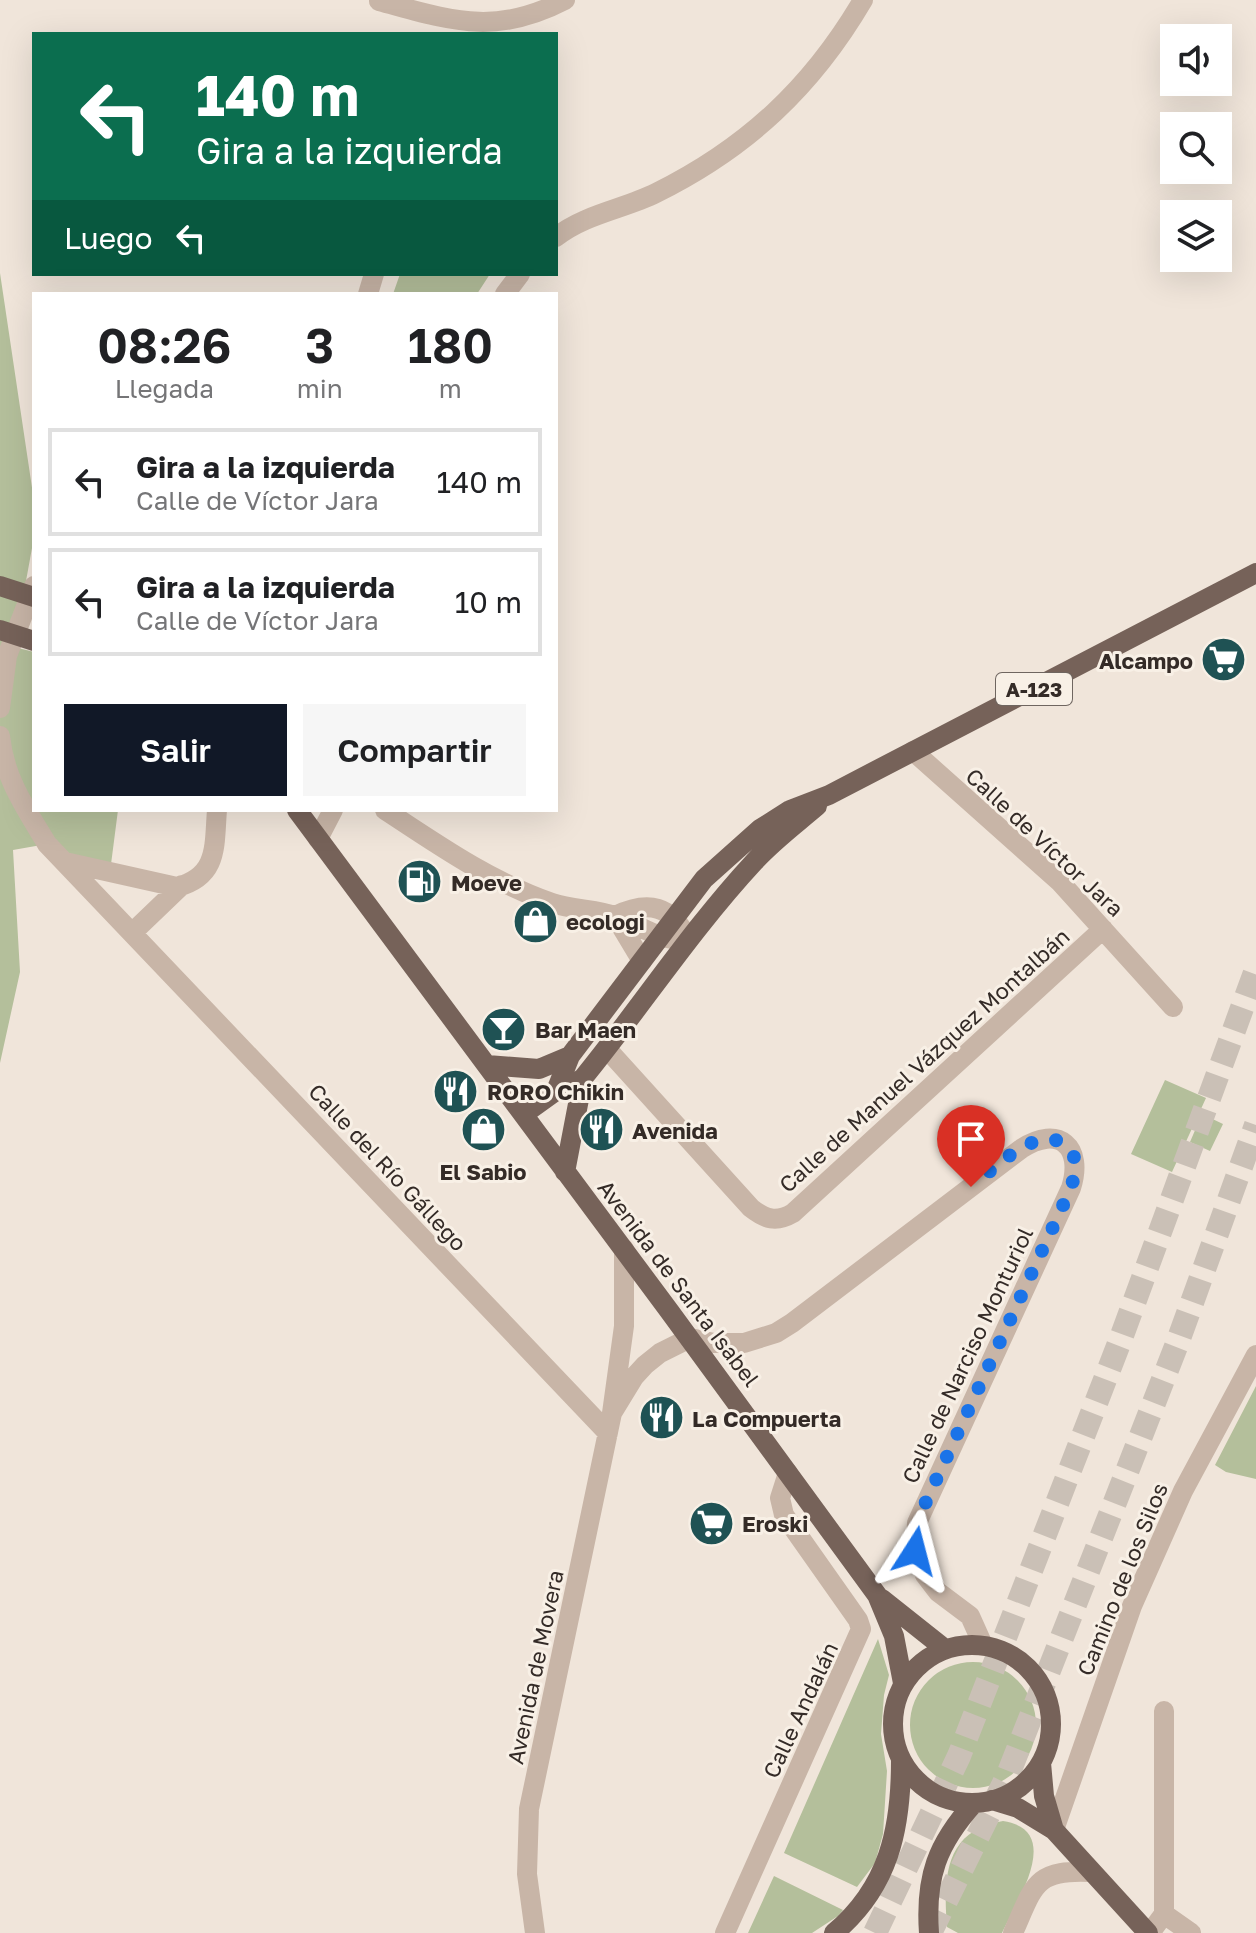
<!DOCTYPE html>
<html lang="es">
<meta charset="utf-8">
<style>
:root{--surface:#fff;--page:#f6f6f6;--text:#202124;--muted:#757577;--line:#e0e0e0;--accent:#111827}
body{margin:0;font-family:"Golos Text",sans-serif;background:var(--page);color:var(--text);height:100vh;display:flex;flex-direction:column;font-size:30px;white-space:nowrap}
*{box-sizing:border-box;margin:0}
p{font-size:26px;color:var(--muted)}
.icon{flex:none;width:44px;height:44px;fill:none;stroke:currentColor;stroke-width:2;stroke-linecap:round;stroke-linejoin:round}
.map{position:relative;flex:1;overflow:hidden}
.side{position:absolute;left:32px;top:292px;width:526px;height:520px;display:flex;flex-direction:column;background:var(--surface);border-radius:0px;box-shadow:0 8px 32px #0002}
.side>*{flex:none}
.hud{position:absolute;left:32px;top:32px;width:526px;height:244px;border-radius:0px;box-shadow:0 8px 32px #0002;background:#0b6e4f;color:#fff;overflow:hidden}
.tools{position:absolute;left:1160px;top:24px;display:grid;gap:16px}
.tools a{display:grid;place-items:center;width:72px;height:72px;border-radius:0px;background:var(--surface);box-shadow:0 8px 32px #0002;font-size:40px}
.pin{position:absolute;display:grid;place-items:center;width:68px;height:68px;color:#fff;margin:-82px -34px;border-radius:50% 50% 50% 0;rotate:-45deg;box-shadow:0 0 8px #0007}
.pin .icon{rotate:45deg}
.me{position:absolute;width:88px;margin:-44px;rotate:9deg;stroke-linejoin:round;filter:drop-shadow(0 0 6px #0008)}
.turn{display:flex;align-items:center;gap:28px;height:168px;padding:0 32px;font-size:36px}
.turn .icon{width:104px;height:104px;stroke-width:2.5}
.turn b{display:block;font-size:56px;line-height:68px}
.then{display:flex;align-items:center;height:76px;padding:0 32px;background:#0003;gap:16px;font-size:30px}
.eta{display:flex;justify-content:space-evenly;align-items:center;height:136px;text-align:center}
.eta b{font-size:48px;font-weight:600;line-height:56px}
.action{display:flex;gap:16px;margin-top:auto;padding:16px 32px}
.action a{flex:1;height:92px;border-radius:0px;background:var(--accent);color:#fff;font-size:32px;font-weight:600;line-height:92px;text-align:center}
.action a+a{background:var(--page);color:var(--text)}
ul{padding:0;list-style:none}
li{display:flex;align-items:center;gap:24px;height:108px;margin:0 16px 12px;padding:0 16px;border:4px solid var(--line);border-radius:0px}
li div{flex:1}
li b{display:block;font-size:30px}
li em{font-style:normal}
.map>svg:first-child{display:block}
.green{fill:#b4bf9b}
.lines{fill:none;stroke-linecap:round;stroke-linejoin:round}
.highway-tunnel{stroke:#cac0b6;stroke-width:24;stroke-dasharray:24 12;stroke-linecap:butt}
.street{stroke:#c8b5a7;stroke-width:20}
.primary{stroke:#766259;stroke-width:20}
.primary-bridge{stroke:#766259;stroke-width:20}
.route{stroke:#1a73e8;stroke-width:14;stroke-dasharray:0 25.2}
.labels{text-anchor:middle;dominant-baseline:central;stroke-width:6;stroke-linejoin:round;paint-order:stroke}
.shield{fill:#f8f0e6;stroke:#6f6660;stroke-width:2}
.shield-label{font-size:20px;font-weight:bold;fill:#342b27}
.poi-label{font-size:22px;font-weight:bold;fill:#342b27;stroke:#f8f0e6;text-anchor:start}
.street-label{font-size:22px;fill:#342b27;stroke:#f8f0e6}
</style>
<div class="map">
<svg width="1256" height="1933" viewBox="0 0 1256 1933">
<rect width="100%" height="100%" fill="#f0e5da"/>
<!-- green -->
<path class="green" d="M0,273L34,501V537L14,647L34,652V810H118L110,872L47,844L13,850L20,972L0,1063Z
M400,274H490L477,294H393Z
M1165,1080L1206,1098L1172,1172L1131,1154Z
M1202,1114L1223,1124L1210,1151L1190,1142Z
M1256,1386V1479L1226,1472L1215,1465Z
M878,1639L889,1675L884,1695L881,1734L887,1771L883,1834L875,1863L857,1887L784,1853Z
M910 1725a63 63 0 1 1 126 0a63 63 0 1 1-126 0Z
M1003,1821C1065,1830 1016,1902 1002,1933H958L947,1927C943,1877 945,1830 1003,1821Z
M774,1876L843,1910L838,1916L812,1933H748Z"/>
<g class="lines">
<!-- highway-tunnel -->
<path class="highway-tunnel" d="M875,1933L959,1756L1120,1341L1256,970
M930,1933L1008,1775L1177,1344L1256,1125"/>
<!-- street -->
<path class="street" d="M379,1C450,20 494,37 565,0
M556,237C585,214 624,209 656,193C747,148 812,87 863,0
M368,294L374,274
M505,294L520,274
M0,708L7,656L34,586
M0,736C4,778 26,809 47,844L608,1433
M913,751L1060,882L1173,1007
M385,810C438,845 491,882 552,903C573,910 598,909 618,917C643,927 660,941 688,940C672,905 648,900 615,916
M318,839L333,810
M65,862L177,887C219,876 214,845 217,810
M615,916L642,961
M133,932L182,885
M607,1049L751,1208C765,1219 776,1223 793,1213L1103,929
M612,1413L634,1377L645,1365L660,1353L690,1338L714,1343H744L776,1333L792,1323L1021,1149C1059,1124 1084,1147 1071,1188L917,1523L915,1551L925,1575L938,1592L970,1616L983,1645
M1054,1830L1132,1606L1183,1491L1256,1355
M1164,1914L1191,1933
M535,1933L527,1874L529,1809L612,1413L624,1326V1249
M725,1933L861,1629L858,1620L784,1515L780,1498L788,1473
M1013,1933C1034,1886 1034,1869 1091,1872
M1150,1933L1164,1914V1711"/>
<!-- primary -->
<path class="primary" d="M297,810L670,1312L877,1595L894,1636L903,1683
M487,1065L539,1069L570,1056
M556,1091L570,1056L704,879L760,829L790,810L829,795L1256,573
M524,1114L556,1091L570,1087L583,1078C641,1007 691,930 754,862C773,841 796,824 817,806
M565,1172L583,1078
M882,1599L945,1649
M893 1724a79 79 0 1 1 158 0a79 79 0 1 1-158 0Z
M1041,1763L1044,1796L1054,1830
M992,1800L1018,1808L1054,1830L1148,1933
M834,1933C889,1887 901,1829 901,1761
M929,1933C925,1877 937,1844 974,1803"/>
<!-- primary-bridge -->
<path class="primary-bridge" d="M0,586L34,597
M0,630L34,641"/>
</g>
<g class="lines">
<!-- route -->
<path class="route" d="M915,1551L917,1523L925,1504L1071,1188C1075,1173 1080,1159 1067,1147C1040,1120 993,1170 971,1187"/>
</g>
<!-- icons -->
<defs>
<symbol id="supermarket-disc" viewBox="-11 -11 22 22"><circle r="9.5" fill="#1f5254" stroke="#f8f0e6"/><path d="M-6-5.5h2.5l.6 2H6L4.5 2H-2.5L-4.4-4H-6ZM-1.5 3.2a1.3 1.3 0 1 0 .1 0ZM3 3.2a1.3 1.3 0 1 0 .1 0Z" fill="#fff"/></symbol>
<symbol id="fuel-disc" viewBox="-11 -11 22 22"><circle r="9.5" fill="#1f5254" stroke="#f8f0e6"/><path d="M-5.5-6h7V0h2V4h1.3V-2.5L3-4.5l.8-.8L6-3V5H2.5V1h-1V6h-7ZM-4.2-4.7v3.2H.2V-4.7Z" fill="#fff"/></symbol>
<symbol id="shop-disc" viewBox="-11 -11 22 22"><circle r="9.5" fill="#1f5254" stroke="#f8f0e6"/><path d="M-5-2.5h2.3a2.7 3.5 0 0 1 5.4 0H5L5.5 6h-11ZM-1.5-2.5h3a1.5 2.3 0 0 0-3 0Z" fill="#fff"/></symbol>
<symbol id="bar-disc" viewBox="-11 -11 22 22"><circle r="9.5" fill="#1f5254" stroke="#f8f0e6"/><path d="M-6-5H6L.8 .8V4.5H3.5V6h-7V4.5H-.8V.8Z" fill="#fff"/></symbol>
<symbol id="restaurant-disc" viewBox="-11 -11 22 22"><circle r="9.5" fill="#1f5254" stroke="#f8f0e6"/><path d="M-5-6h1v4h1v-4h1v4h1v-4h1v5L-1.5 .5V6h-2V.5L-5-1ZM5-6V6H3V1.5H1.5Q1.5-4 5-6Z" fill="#fff"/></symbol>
</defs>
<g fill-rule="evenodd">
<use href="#supermarket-disc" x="1198" y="634" width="51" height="51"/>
<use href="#fuel-disc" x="394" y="856" width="51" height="51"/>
<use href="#shop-disc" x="510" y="896" width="51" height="51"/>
<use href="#bar-disc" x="478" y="1004" width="51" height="51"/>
<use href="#restaurant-disc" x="430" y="1066" width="51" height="51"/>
<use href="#shop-disc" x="458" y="1104" width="51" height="51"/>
<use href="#restaurant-disc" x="576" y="1104" width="51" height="51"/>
<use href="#restaurant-disc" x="636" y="1392" width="51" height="51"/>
<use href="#supermarket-disc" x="686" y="1498" width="51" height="51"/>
</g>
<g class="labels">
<!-- shield labels -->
<rect class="shield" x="996" y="673" width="76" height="32" rx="6"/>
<g class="shield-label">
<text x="1034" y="689">A-123</text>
</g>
<!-- poi labels -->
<g class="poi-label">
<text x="1193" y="660" text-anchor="end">Alcampo</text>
<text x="451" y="882">Moeve</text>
<text x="566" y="921">ecologi</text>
<text x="535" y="1029">Bar Maen</text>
<text x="487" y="1091">RORO Chikin</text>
<text x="632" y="1130">Avenida</text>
<text x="483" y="1171" text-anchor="middle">El Sabio</text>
<text x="692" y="1418">La Compuerta</text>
<text x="742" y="1523">Eroski</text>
</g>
<!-- street labels -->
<g class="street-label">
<text transform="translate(1045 842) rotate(43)">Calle de Víctor Jara</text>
<text transform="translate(924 1060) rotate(-42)">Calle de Manuel Vázquez Montalbán</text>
<text transform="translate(388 1167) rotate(47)">Calle del Río Gállego</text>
<text transform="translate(679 1283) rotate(53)">Avenida de Santa Isabel</text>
<text transform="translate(967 1355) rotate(-65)">Calle de Narciso Monturiol</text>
<text transform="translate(1122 1579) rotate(-68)">Camino de los Silos</text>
<text transform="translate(535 1667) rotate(-78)">Avenida de Movera</text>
<text transform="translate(800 1710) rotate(-65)">Calle Andalán</text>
</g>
</g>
</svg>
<div class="tools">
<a><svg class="icon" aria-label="sound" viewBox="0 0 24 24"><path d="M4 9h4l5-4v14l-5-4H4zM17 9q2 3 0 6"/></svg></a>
<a><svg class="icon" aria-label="search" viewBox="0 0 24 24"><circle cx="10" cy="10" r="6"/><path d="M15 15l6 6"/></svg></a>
<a><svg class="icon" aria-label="layers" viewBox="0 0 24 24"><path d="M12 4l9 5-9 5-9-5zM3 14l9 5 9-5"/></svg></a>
</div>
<div class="pin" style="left:971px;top:1187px;background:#d93025"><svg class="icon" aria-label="arrive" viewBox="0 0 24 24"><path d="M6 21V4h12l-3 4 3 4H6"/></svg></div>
<svg class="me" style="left:915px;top:1551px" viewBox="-20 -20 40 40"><path d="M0-17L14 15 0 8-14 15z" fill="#1a73e8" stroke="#fff" stroke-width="4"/></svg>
<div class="hud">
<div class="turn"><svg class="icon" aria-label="left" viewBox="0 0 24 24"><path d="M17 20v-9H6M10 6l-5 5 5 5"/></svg><div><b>140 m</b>Gira a la izquierda</div></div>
<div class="then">Luego<svg class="icon" aria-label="left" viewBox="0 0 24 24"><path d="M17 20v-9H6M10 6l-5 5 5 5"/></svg></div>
</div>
<section class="side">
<div class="eta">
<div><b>08:26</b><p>Llegada</p></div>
<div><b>3</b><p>min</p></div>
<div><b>180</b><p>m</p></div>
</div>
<ul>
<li><svg class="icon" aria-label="left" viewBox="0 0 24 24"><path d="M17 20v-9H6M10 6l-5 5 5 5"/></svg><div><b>Gira a la izquierda</b><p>Calle de Víctor Jara</p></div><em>140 m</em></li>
<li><svg class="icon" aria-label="left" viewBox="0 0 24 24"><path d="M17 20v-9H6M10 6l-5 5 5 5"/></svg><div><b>Gira a la izquierda</b><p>Calle de Víctor Jara</p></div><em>10 m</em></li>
</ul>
<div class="action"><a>Salir</a><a>Compartir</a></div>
</section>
</div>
